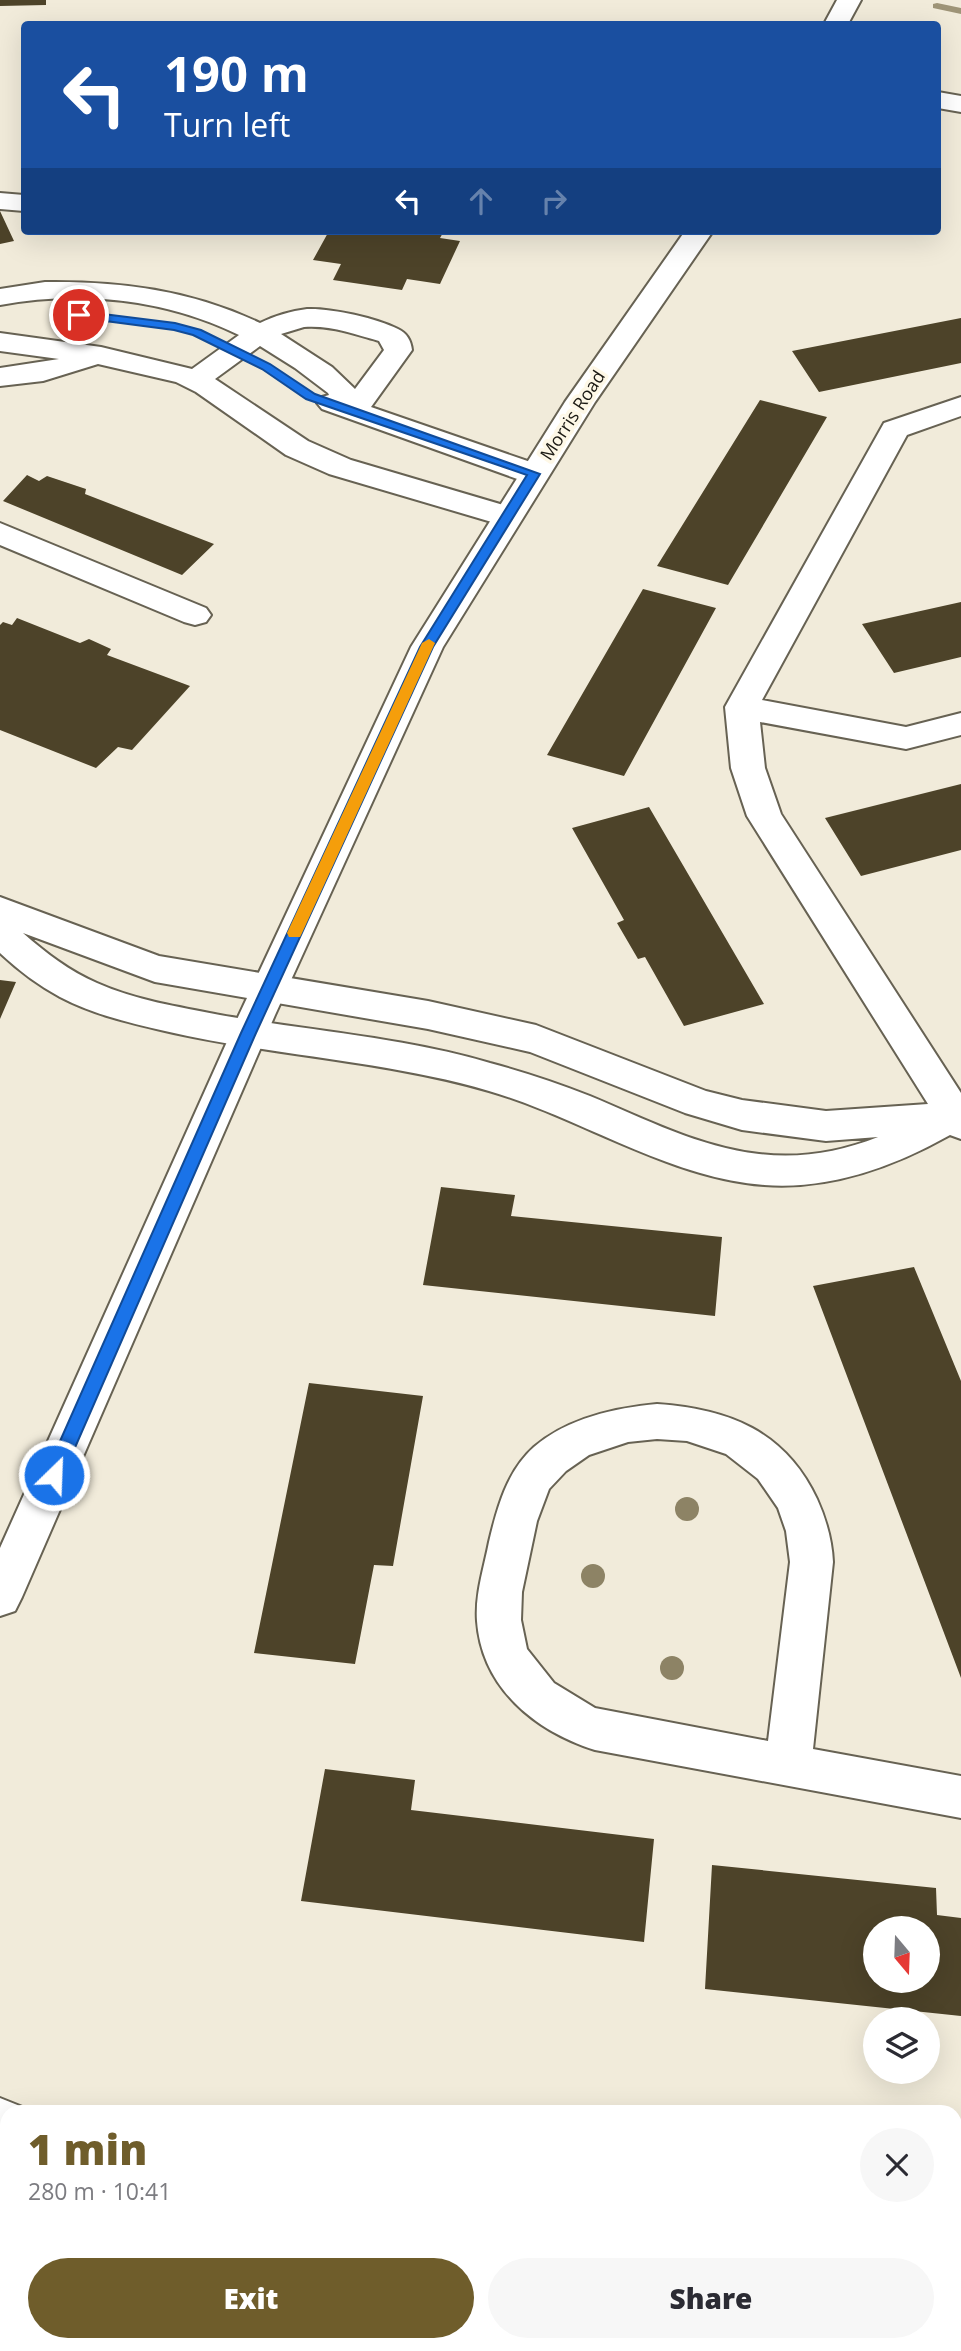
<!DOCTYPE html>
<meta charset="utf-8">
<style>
:root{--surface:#fff;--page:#f7f7f7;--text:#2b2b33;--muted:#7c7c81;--accent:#6f5d2b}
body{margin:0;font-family:"Open Sans",sans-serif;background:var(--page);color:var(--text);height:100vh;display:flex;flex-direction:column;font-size:26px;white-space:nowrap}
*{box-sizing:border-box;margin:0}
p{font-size:23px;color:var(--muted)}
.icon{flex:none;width:38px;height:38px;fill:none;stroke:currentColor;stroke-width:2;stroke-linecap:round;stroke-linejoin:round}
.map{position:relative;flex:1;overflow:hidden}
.side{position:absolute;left:0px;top:2105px;width:962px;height:247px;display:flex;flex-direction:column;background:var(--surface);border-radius:21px 21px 0 0;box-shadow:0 7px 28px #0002}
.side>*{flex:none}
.banner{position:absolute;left:21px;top:21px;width:920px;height:214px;border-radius:7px;box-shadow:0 7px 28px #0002;background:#1a4fa0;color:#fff;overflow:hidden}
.needle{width:46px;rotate:161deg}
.tools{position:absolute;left:863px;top:1916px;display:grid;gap:14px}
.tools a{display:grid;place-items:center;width:77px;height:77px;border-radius:50%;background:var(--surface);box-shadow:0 7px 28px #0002;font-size:35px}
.pin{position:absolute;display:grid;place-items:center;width:60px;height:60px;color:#fff;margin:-30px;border:4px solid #fff;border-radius:50%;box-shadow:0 2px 7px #0007}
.me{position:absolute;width:77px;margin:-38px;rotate:24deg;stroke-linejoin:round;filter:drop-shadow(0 0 5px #0008)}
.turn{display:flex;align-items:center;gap:24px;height:147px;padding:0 28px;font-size:32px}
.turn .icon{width:91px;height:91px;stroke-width:2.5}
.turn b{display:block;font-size:49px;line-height:60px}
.lanes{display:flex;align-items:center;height:66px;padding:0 28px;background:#0003;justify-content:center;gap:35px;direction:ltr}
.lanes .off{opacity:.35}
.round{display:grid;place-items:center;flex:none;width:74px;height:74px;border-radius:37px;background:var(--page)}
.summary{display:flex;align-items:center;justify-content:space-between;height:119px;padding:0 28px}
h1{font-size:42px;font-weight:800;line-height:52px;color:var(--accent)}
.primary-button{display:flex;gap:14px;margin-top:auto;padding:14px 28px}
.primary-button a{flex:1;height:80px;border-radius:42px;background:var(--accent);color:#fff;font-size:28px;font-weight:800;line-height:80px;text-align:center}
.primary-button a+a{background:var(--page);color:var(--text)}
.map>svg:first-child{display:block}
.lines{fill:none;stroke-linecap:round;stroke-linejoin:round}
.stream{fill:#9e9477;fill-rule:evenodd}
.building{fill:#4d4329;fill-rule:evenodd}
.minor-casing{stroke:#676253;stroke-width:4}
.tertiary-casing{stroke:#676253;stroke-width:4}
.minor{fill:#fff;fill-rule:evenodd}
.tertiary{fill:#fff;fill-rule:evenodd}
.tree{fill:#8d8365}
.route{fill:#1a73e8;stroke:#114b97;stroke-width:2}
.slow{fill:#f59e0b}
.labels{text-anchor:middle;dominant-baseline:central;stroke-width:7;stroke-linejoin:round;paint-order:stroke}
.street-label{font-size:18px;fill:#1c1a14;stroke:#fef8e7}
</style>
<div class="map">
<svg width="961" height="2351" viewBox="0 0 961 2351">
<rect width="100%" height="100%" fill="#f1ebda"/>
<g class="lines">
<!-- stream -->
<path class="stream" d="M937,3L961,8V14L933,8V4Z"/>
</g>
<!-- building -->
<path class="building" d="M0,0H46V5L0,6Z
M0,211L14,241L0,244Z
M329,231H444L440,238L460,241L440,284L407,279L402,290L333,280L341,264L313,260Z
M961,318V363L819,392L792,351Z
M760,400L827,417L728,585L657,566Z
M27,475L39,481L47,476L86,489L85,494L214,544L182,575L3,501Z
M643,589L716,608L624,776L547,755Z
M961,602V657L894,673L862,624Z
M17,618L80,643L89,639L111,649L107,655L190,686L132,750L118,747L96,768L0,730V625L3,622L12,625Z
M961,784V850L861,876L825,818Z
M649,807L764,1004L684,1026L645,957L638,959L617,923L624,920L572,828Z
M0,980L16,982L0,1019Z
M441,1187L515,1195L511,1216L722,1237L715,1316L423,1285Z
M914,1267L961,1381V1678L813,1286Z
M309,1383L423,1396L393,1566L374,1565L355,1664L254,1653Z
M325,1769L415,1780L411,1810L654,1839L644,1942L301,1901Z
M712,1865L936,1888L937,1915L961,1918V2016L705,1989ZM875,1928H928V1981H875Z"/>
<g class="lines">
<defs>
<path id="minor" d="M938,92L961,96V112L938,108Z
M0,193L24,195V211L0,209Z
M45,282C120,281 191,290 260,323C274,316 291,311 307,309C331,308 376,318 398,329C407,333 411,341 412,350L371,407L545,467L549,474L545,481L534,483L523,481L322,409L317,403L322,397L329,395L328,393L295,368L260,346L215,379L308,441L351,460L517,509L521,516L517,523L506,526L495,523L329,474L286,455L196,392L176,382L98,364L43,381L0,386V368L59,359L0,351V333L101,347L192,369L239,335C165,299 80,290 0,305V289ZM304,327C330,325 354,334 379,341L384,350L355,389L332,367L281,334Z
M961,397V416L907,435L762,700L906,727L961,713V735L906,749L760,722L765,768L781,814L961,1093V1139L950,1135C893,1167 830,1190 764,1185C669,1178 579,1117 489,1091C383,1060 272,1056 165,1031C130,1023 92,1014 60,997C38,985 18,970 0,953V897L159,956L428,1001L536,1025L706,1091L742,1100L826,1111L928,1104L747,816L731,768L725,707L884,423ZM23,933L155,982L428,1029L530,1052L685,1113L742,1130L826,1141L878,1137C840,1152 800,1159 759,1154C699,1147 645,1119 590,1096C557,1083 524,1072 490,1063C402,1037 310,1031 220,1015C179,1007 135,1000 97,983C69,971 46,953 23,933Z
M0,523L206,608L211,615L206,622L195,625L184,622L0,545Z
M657,1404C729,1409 785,1431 817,1499C826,1519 832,1540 833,1562L813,1749L961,1776V1818L595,1750C535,1731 482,1688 477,1621C475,1594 484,1568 489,1542C497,1508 507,1471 534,1447C568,1418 614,1408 657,1404ZM657,1439L687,1441L726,1454L758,1479L778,1508L786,1531L790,1562L768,1741L595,1708L554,1683L527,1649L521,1620L522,1592L537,1521L549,1489L566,1471L589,1455L628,1442Z
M0,2098L25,2108L26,2112H7V2151L0,2148Z
M0,2189L7,2191V2241L0,2239Z
M595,2345H666L668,2351H597Z"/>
<path id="tertiary" d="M837,0H861L848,24H824Z
M685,231H713L595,402L443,647L275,1015L22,1597L15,1611L0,1616V1548L239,1015L411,647L565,402Z"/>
</defs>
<!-- minor casing -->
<use href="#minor" class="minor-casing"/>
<!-- tertiary casing -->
<use href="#tertiary" class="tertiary-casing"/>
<!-- minor -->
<use href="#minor" class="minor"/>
<!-- tertiary -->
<use href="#tertiary" class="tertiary"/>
</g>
<!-- trees -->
<g class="tree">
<circle cx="687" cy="1509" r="12"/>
<circle cx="593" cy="1576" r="12"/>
<circle cx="672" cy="1668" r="12"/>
</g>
<!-- route -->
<path class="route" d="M79,311L175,323L201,330L270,364L315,394L540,474L433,647L256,1033L63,1475L60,1480L54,1482L48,1480L45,1475L241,1033L420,647L527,475L306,399L262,369L193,335L174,330L75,317L74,315Z"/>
<!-- slow -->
<path class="slow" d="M429,639L435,643L302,933L300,937H289L287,933L422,643Z"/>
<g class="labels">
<!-- street labels -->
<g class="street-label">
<text transform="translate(572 415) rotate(-57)">Morris Road</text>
</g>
</g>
</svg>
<div class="tools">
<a><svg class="needle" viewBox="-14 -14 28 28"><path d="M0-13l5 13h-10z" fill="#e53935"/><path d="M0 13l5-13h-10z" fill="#7c7c81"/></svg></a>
<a><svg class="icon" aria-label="layers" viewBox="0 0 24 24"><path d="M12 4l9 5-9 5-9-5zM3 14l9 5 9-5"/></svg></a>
</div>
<div class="pin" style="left:79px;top:315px;background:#d93025"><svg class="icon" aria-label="arrive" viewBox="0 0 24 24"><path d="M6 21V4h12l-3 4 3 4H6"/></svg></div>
<svg class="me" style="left:54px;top:1475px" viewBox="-20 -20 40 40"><circle r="17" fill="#1a73e8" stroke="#fff" stroke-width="3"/><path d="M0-11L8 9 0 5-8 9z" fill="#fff"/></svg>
<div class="banner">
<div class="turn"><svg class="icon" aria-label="left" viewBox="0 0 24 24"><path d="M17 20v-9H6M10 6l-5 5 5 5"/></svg><div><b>190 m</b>Turn left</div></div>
<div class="lanes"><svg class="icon" aria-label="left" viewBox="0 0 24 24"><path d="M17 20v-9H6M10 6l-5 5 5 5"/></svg><svg class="icon off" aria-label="ahead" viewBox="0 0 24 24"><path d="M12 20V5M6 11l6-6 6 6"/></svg><svg class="icon off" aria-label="right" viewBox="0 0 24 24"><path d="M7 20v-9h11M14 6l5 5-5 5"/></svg></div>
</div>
<section class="side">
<div class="summary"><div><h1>1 min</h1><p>280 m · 10:41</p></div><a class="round"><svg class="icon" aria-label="close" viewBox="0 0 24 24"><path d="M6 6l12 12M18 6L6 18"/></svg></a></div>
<div class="primary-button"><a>Exit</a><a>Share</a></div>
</section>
</div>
